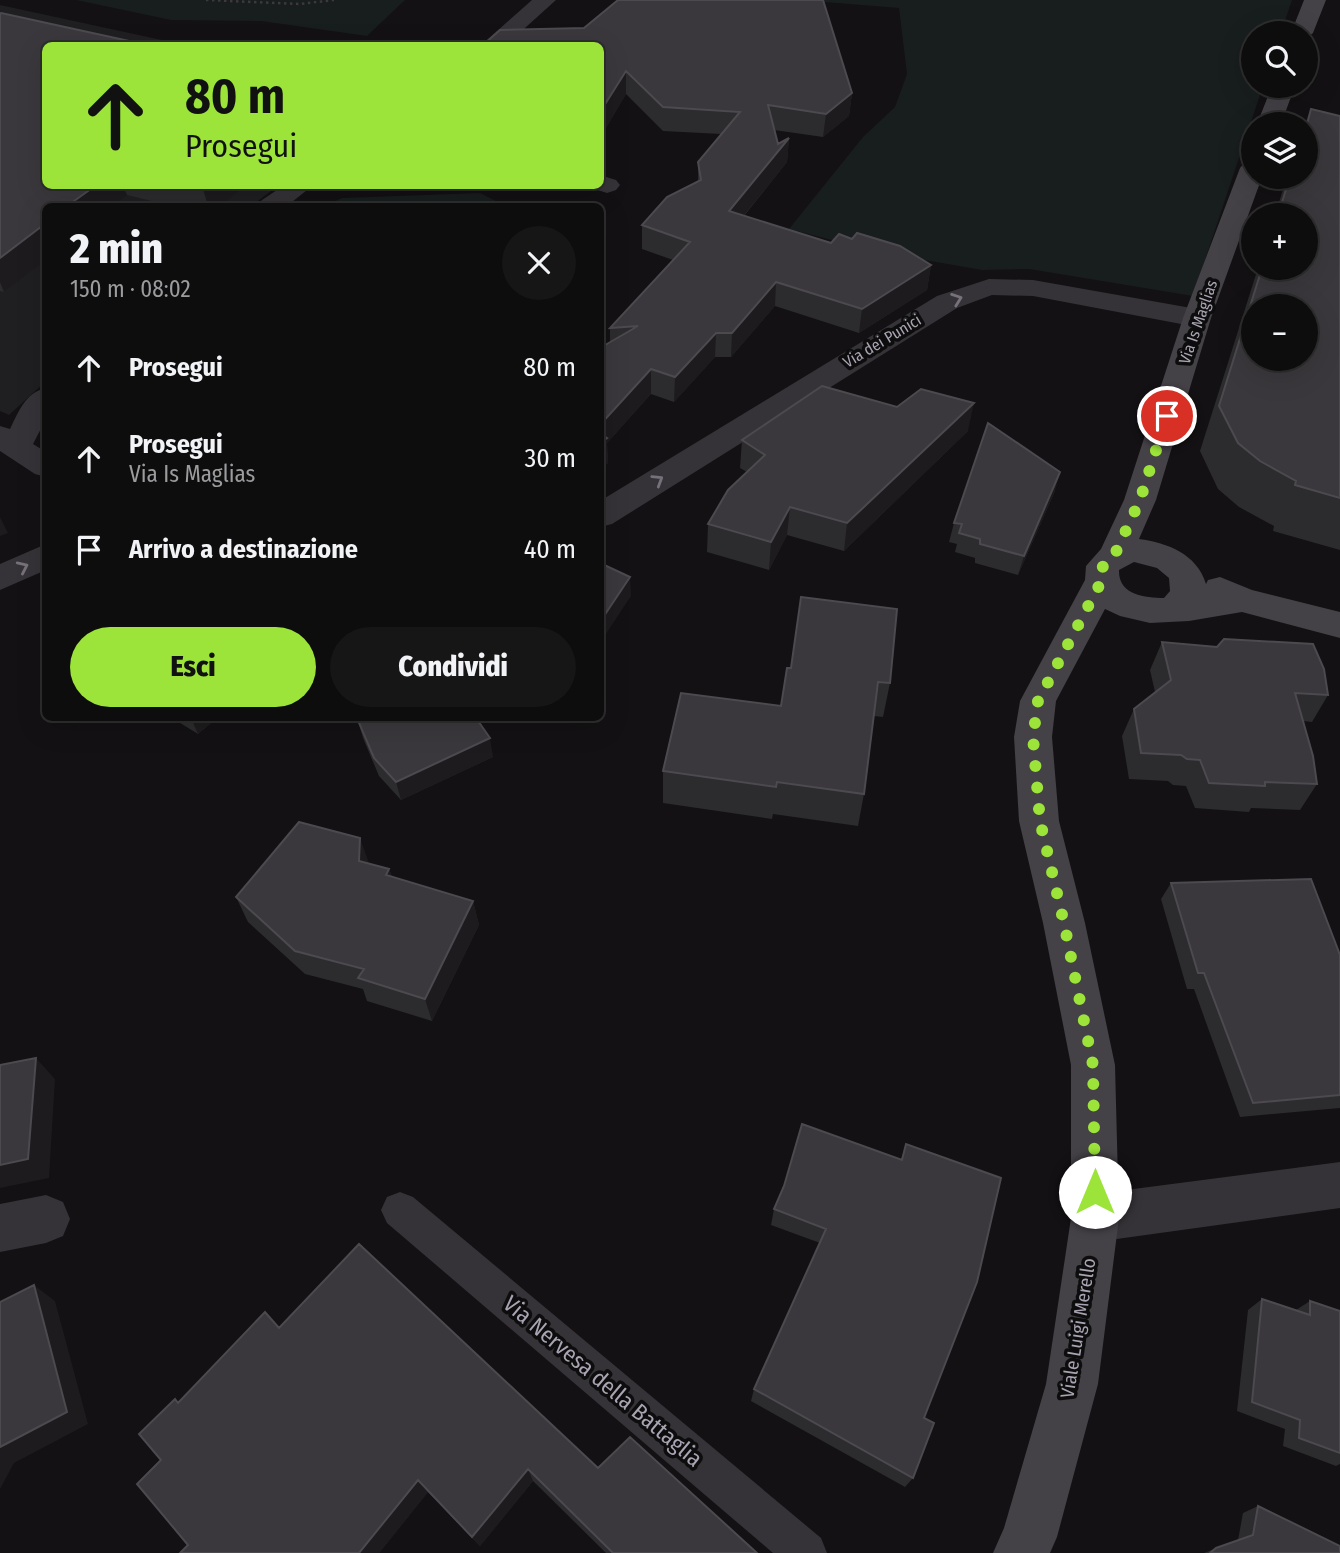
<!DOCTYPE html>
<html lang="it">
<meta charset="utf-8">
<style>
:root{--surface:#0e0d0e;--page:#171617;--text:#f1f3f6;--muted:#9b9c9e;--line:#2e2d2e;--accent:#9ce439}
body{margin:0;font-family:"Fira Sans Condensed",sans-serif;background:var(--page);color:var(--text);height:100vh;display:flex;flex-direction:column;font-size:26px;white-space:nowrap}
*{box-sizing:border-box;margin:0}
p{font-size:23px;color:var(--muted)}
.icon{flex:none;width:38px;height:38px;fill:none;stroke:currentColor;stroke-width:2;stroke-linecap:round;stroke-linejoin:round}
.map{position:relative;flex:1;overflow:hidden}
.sheet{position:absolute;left:42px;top:203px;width:562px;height:518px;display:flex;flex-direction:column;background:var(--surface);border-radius:10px;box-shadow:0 7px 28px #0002,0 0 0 2px var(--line)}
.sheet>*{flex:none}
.banner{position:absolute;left:42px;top:42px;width:562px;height:147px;border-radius:10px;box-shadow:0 7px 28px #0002,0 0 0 2px var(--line);background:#9ce439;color:#111;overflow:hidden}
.buttons{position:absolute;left:1241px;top:21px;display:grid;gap:14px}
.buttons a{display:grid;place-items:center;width:77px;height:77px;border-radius:50%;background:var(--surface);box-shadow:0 7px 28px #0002,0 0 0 2px var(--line);font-size:35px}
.pin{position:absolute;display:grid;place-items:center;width:60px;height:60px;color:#fff;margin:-30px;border:4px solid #fff;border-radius:50%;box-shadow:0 2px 7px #0007}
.me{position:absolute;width:77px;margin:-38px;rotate:0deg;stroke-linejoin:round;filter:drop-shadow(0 0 5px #0008)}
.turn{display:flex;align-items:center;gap:24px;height:147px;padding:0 28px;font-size:32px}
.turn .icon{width:91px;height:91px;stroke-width:2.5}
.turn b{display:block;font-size:49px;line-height:60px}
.round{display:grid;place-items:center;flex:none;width:74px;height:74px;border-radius:37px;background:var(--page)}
.head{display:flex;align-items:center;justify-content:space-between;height:119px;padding:0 28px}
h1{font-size:42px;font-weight:800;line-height:52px}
.cta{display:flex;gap:14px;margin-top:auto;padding:14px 28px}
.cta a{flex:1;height:80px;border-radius:42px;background:var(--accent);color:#111;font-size:28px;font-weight:800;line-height:80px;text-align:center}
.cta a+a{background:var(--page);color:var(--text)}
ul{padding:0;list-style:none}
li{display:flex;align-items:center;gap:21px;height:91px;padding:0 28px}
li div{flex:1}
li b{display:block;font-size:26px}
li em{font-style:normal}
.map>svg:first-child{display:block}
.built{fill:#1f1e20}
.green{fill:#181d1d}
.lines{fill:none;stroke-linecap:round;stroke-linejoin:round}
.path{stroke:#3c393e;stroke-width:2.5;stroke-dasharray:2.5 3.5;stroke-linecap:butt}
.lane{fill:#363338;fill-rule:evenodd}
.street{fill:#363338;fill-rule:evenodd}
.secondary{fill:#444147;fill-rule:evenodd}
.wall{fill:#2c2b2e}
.shaded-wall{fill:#1d1b1d}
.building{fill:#3a383c;stroke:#4c494f;stroke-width:2;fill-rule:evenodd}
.oneway{stroke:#76717b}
.route{stroke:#9ce439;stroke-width:12;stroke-dasharray:0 21.6}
.labels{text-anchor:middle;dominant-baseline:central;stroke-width:7;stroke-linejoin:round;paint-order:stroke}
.far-street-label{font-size:16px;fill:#aaa4b2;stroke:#0d0d0e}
.street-label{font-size:19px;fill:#aaa4b2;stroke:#0d0d0e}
.near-street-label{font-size:23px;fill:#aaa4b2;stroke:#0d0d0e}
</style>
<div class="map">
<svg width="1340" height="1553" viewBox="0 0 1340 1553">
<rect width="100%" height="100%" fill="#131113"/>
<!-- built -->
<path class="built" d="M0,5L185,45L46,46V186H278L251,206H46L45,382L9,415L0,411Z"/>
<!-- green -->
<path class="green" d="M76,0H405L367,36L261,21L171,20Z
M799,0H1292L1281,33H1253V86H1263L1193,296L1029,269L982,270L878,252L789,229L863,137L895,107L907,74L899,8Z
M480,193L498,202L497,206H324L342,198Z"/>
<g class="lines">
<!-- path -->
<path class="path" d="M206,0L300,4L334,0"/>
<!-- lane -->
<path class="lane" d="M400,1192L413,1197L821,1538L827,1553H773L387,1223L381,1210L387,1197Z"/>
<!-- street -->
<path class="street" d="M532,0H556L505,46H480Z
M600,175L616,180L620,185L616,190L607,193L591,188L589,186H600Z
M283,186H312L287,206H258L262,200Z
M989,279L1033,280L1197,309L1207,312L1211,318L1207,324L1197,327L1033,296L992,295L957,308L612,524L600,527V501L937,296Z
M46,388V419L33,444L46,452V477L35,474L0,451V426L10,429C19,411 25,393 46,388Z
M46,544V570L0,590V564Z
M1340,1162V1208L1095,1242L1078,1235L1071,1218L1078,1201L1095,1194Z
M46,1195L63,1202L70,1219L63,1236L46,1243L0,1252V1204Z"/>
<!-- secondary -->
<path class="secondary" d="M1304,0H1326L1313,33L1306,39V33H1291Z
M1272,86H1295L1281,124H1257Z
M1253,160V177H1262L1211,318L1156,500L1139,539C1168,543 1197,554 1206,584L1208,580L1220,577L1252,590L1340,612V638L1242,612L1189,621L1150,623L1120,616L1105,609L1056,701L1052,737L1059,821L1085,923L1115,1065L1119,1218L1098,1384L1057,1537L1050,1553H993L1004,1528L1046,1384L1071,1218V1065L1043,923L1019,821L1014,737L1020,701L1085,580L1086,566L1101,549L1124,500L1183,318L1240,168L1244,163ZM1134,562L1157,568L1169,578L1170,591L1164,598C1145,598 1118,595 1119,570Z"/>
</g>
<!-- wall -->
<path class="wall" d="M618,0H823L852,93L849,116L823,137L774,130L778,144L789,138L787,162L744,216L831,243L839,234L852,239L857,233L900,246L931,265L927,290L859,333L775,306L731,357H715L674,402L651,394L607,443L608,463L600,468V348L610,342V328L673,260L642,249V225L667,197L698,182V162L721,134L663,131L626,94L603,133H600V46H482L500,30L584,28Z
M0,14L46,186H245L221,206H172L127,195L46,206V260L4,292L0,291Z
M1311,109L1340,116V550L1273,531L1274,526L1239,507L1218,489L1200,451L1258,268H1306V215H1275L1287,177H1306L1305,124Z
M968,431L844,551L787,535L769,570L707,552L708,524L747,472L740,468L742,440Z
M1055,491L1018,575L975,563V558L955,552L957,544L949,542L954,523Z
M1162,642L1328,695L1312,722L1303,721L1317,784L1300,810L1251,808L1249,812L1195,808L1186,786L1173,785L1168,781L1129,779L1122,736L1134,709L1155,692L1150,670Z
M787,668L890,683L883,717L874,716L864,794L858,826L773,814L772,819L663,803V771L781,706Z
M172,718H217L198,734Z
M357,718L493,757L401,800L379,776L363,738Z
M369,863L389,869L392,877L473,901L479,925L432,1021L367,1001L363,989L305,974L248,922L236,897Z
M1171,883L1340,955V1108L1240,1117L1194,989H1187L1161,899Z
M906,1144L913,1478L905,1487L751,1401L754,1389L820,1243L771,1225L774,1209L901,1159Z
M1262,1299L1296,1310L1310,1301L1340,1311V1464L1336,1466L1283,1446L1285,1429L1237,1411L1248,1310Z
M279,1328L598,1468L757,1553H606L533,1481L480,1546L428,1492L379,1553H180L188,1545L175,1399L179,1402Z
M1258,1506L1340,1553H1204L1238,1540L1243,1513Z"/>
<!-- shaded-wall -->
<path class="shaded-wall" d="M626,71V94L603,133L602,109Z
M852,93L849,116L823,137L826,114Z
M789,138L787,162L728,235L729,211Z
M95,186H123L127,195L112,206H67Z
M206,186H245L221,206H208L203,189Z
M46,223V260L4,292L0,282V258Z
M931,265L927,290L859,333L862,309Z
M776,282L775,306L731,357L732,333Z
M716,333L715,357L674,402L675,377Z
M651,369V394L607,443L608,463L600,468V425Z
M974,403L968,431L844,551L847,523Z
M1060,472L1055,491L1018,575L1024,556Z
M790,507L787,535L769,570L771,542Z
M0,517L8,533L0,536Z
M630,577L631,596L600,643V622Z
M191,718H217L198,734Z
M490,738L493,757L401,800L396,782Z
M360,838L369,863L367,885L359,861Z
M389,869L397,893L386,875Z
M473,901L479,925L432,1021L425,999Z
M36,1058L55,1079L49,1178L0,1188V1165Z
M34,1285L55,1301L88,1424L14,1463L0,1489V1447Z
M528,1469L533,1481L480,1546L472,1537Z
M418,1480L428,1492L379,1553H359Z"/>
<!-- building -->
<path class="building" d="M618,0H823L852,93L826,114L768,105L778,144L789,138L729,211L831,243L839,234L852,239L857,233L900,246L931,265L862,309L776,282L732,333H716L675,377L651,369L600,425V348L638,326L610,328L690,242L642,225L667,197L701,180L698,162L740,112L663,107L626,71L602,109H600V46H482L500,30L584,28Z
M1,13L152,46H46V186H95L67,206H46V223L0,258V14Z
M1311,109L1340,116V498L1295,485L1296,481L1260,461L1238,443L1219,406L1262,268H1306V215H1278L1290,177H1306V128ZM1253,306H1306V359H1253Z
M189,186H206L203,189Z
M822,386L897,407L921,389L974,403L847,523L790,507L771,542L708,524L728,490L765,455L742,440Z
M988,423L1060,472L1024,556L980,544V539L959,533L962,524L954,523Z
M600,434L607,438L600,443Z
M600,563L630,577L600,622Z
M801,597L897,609L890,683L878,682L864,794L777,782L776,787L663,771L681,693L781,706L787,668H791Z
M1224,639L1313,644L1324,669L1328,695L1295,693L1313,756L1317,784L1265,782V786L1209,783L1200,760L1187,759L1181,755L1141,753L1134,709L1171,680L1162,642L1217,647Z
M357,718H476L490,738L396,782L374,758Z
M299,822L360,838L359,861L389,869L386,875L473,901L425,999L358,978L364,969L295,951L236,897Z
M1311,879L1340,955V1095L1253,1103L1204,973H1198L1171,883Z
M36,1058L28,1159L0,1165V1065Z
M802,1124L902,1160L906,1144L1001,1178L977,1282L924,1418L934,1423L913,1478L754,1389L826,1229L774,1209L784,1186Z
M359,1244L598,1468L630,1437L757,1553H613L528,1469L472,1537L418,1480L359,1553H180L188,1545L137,1484L161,1460L139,1434L175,1399L178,1403L265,1312L279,1328Z
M34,1285L67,1412L0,1447V1302Z
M1262,1299L1310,1315V1301L1340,1311V1453L1299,1438L1300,1420L1252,1402Z
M1258,1506L1340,1546V1553H1210L1216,1548L1253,1535Z"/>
<!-- one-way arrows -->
<defs><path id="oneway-chevron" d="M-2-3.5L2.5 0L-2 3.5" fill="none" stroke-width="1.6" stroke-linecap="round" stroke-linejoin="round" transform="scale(1.75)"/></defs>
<g class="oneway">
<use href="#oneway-chevron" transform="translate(957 299) rotate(-20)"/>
<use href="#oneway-chevron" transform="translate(658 480) rotate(-32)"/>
<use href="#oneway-chevron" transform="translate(23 567) rotate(-25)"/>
</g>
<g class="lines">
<!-- route -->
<path class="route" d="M1095,1192L1093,1065L1064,923L1040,821L1033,737L1038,701L1102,580L1101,570L1106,561L1115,554L1140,500L1167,416"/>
</g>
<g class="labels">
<!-- far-street labels -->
<g class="far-street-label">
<text transform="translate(1198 322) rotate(-71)">Via Is Maglias</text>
<text transform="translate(882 341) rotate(-31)">Via dei Punici</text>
</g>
<!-- street labels -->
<g class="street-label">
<text transform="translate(1078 1328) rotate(-81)">Viale Luigi Merello</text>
</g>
<!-- near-street labels -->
<g class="near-street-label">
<text transform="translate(603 1381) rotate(40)">Via Nervesa della Battaglia</text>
</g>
</g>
</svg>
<div class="buttons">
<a><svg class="icon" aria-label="search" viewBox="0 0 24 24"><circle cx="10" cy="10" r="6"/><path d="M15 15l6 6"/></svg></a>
<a><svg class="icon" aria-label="layers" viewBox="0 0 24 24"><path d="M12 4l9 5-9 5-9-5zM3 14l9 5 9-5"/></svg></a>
<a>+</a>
<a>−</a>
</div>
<div class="pin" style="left:1167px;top:416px;background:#d93025"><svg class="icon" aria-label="arrive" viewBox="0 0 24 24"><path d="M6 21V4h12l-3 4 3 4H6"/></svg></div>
<svg class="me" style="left:1095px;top:1192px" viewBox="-20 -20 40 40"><circle r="19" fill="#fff"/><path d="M0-13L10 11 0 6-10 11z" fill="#9ce439"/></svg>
<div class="banner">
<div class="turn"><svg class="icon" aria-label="ahead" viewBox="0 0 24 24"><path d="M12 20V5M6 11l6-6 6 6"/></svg><div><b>80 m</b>Prosegui</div></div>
</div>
<section class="sheet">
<div class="head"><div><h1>2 min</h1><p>150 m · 08:02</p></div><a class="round"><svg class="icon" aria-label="close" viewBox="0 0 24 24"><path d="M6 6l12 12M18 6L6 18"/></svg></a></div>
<ul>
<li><svg class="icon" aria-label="ahead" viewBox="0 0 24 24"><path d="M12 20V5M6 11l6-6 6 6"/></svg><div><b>Prosegui</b></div><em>80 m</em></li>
<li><svg class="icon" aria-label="ahead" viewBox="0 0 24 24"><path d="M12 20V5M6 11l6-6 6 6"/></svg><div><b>Prosegui</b><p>Via Is Maglias</p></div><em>30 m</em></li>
<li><svg class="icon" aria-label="arrive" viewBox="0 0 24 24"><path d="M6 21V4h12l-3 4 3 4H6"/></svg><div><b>Arrivo a destinazione</b></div><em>40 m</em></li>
</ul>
<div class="cta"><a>Esci</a><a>Condividi</a></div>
</section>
</div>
